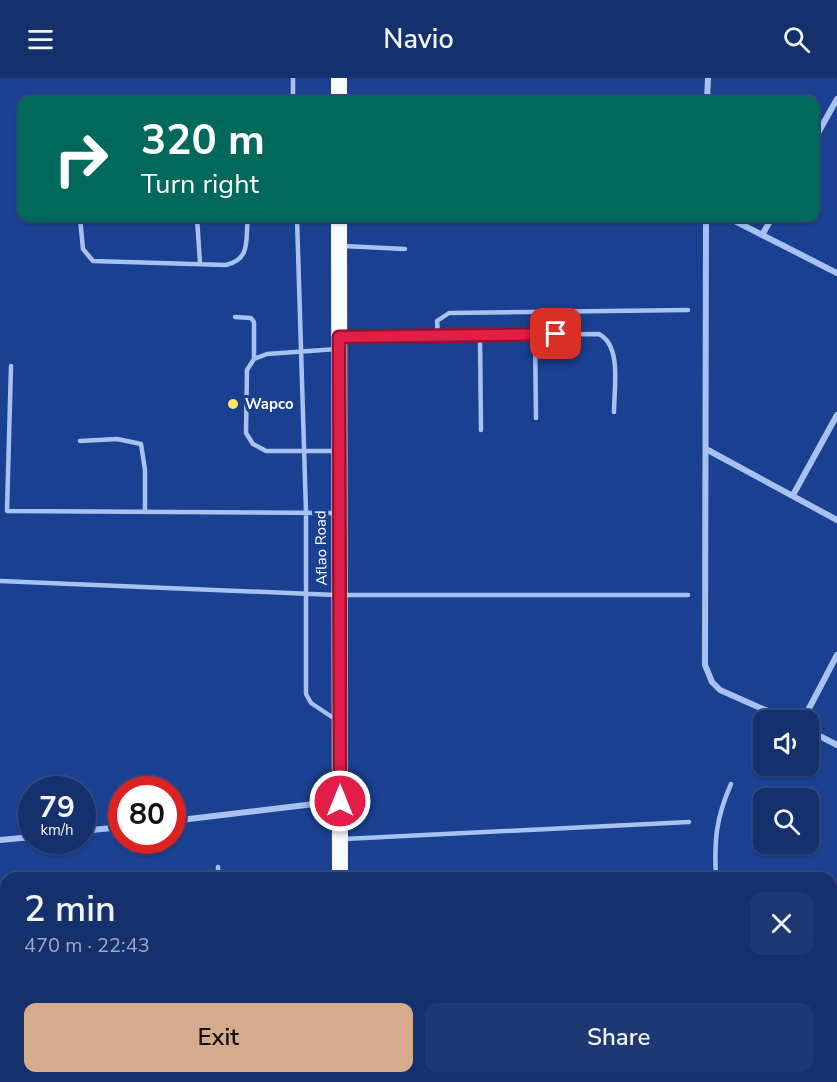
<!DOCTYPE html>
<meta charset="utf-8">
<style>
:root{--surface:#14306d;--page:#1d3872;--text:#f1f3f6;--muted:#9da9c2;--line:#334b80;--accent:#d6ab8b}
body{margin:0;font-family:"Nunito Sans",sans-serif;background:var(--page);color:var(--text);height:100vh;display:flex;flex-direction:column;font-size:22px;white-space:nowrap}
*{box-sizing:border-box;margin:0}
p{font-size:20px;color:var(--muted)}
.icon{flex:none;width:33px;height:33px;fill:none;stroke:currentColor;stroke-width:2;stroke-linecap:round;stroke-linejoin:round}
.map{position:relative;flex:1;overflow:hidden}
.panel{position:absolute;left:0px;top:794px;width:837px;height:212px;display:flex;flex-direction:column;background:var(--surface);border-radius:18px 18px 0 0;box-shadow:0 2px 4px #0004,0 0 0 2px var(--line)}
.panel>*{flex:none}
.top-card{position:absolute;left:18px;top:18px;width:801px;height:126px;border-radius:12px;box-shadow:0 2px 4px #0004,0 0 0 2px var(--line);background:#00695c;color:#fff;overflow:hidden}
.controls{position:absolute;left:753px;top:632px;display:grid;gap:12px}
.controls a{display:grid;place-items:center;width:66px;height:66px;border-radius:12px;background:var(--surface);box-shadow:0 2px 4px #0004,0 0 0 2px var(--line);font-size:30px}
.speed{position:absolute;left:18px;top:698px;display:flex;gap:12px;font-size:30px;font-weight:700;text-align:center}
.speed>*{display:grid;place-content:center;width:78px;height:78px;border-radius:50%;background:var(--surface);box-shadow:0 2px 4px #0004,0 0 0 2px var(--line);line-height:1}
.speed small{font-size:15px;font-weight:400}
.speed .limit{border:9px solid #d22;background:#fff;color:#111}
.pin{position:absolute;display:grid;place-items:center;width:51px;height:51px;color:#fff;margin:-26px;border-radius:12px;box-shadow:0 3px 9px #0006}
.me{position:absolute;width:66px;margin:-33px;rotate:0deg;stroke-linejoin:round;filter:drop-shadow(0 0 4px #0008)}
.turn{display:flex;align-items:center;gap:21px;height:126px;padding:0 24px;font-size:27px}
.turn .icon{width:78px;height:78px;stroke-width:2.5}
.turn b{display:block;font-size:42px;line-height:51px}
.round{display:grid;place-items:center;flex:none;width:63px;height:63px;border-radius:12px;background:var(--page)}
.summary{display:flex;align-items:center;justify-content:space-between;height:102px;padding:0 24px}
h1{font-size:36px;font-weight:600;line-height:45px}
.button{display:flex;gap:12px;margin-top:auto;padding:12px 24px}
.button a{flex:1;height:69px;border-radius:12px;background:var(--accent);color:#111;font-size:24px;font-weight:600;line-height:69px;text-align:center}
.button a+a{background:var(--page);color:var(--text)}
header{display:flex;justify-content:space-between;align-items:center;height:78px;padding:0 24px;background:var(--surface);font-size:27px;font-weight:600}
.map>svg:first-child{display:block}
.lines{fill:none;stroke-linecap:round;stroke-linejoin:round}
.service{stroke:#a9c1ef;stroke-width:4.5}
.minor{stroke:#a9c1ef;stroke-width:6}
.trunk{stroke:#f8faff;stroke-width:16}
.route-casing{stroke:#92132f;stroke-width:15}
.route{stroke:#e11d48;stroke-width:10}
.poi-dot{fill:#ffe467;stroke:#1a4091;stroke-width:2}
.labels{text-anchor:middle;dominant-baseline:central;stroke-width:6;stroke-linejoin:round;paint-order:stroke}
.poi-label{font-size:15px;font-weight:bold;fill:#fff;stroke:#1a4091;text-anchor:start}
.street-label{font-size:15px;fill:#fff;stroke:#1a4091}
</style>
<header><svg class="icon" aria-label="menu" viewBox="0 0 24 24"><path d="M4 6h16M4 12h16M4 18h16"/></svg>Navio<svg class="icon" aria-label="search" viewBox="0 0 24 24"><circle cx="10" cy="10" r="6"/><path d="M15 15l6 6"/></svg></header>
<div class="map">
<svg width="837" height="1004" viewBox="0 0 837 1004">
<rect width="100%" height="100%" fill="#1a4091"/>
<g class="lines">
<!-- service -->
<path class="service" d="M293,22V0
M80,140L83,171L93,183L226,187C252,181 245,160 248,140
M197,140L200,185
M297,140L306,434V616L311,625L335,641
M343,168L405,171
M235,239L251,240L254,244V281
M480,257L481,352
M535,257L536,340
M438,258L437,243L449,235L688,232
M344,259L599,256C622,268 614,310 614,334
M337,271L267,276L254,281L247,292L246,355L253,366L266,373H337
M11,288L7,433L336,435
M80,363L117,361L141,366L145,392V434
M0,503L336,517
M344,517H688
M344,761L689,744
M218,789V800
M716,800C714,762 716,740 731,706
M292,1004L295,999"/>
<!-- minor -->
<path class="minor" d="M707,22L708,0
M814,62L837,21
M706,140L705,587L712,604L720,612L788,642
M729,140L837,195
M762,157L772,140
M706,371L837,442
M793,417L837,337
M803,642L837,577
M808,652L837,667
M172,743L339,723
M82,753L122,749
M0,762L32,759"/>
<!-- trunk -->
<path class="trunk" d="M339,0V22
M339,140L340,800
M342,999V1004"/>
</g>
<g class="lines">
<defs>
<path id="route" d="M340,723L339,259L556,256"/>
</defs>
<!-- route casing -->
<use href="#route" class="route-casing"/>
<!-- route -->
<use href="#route" class="route"/>
</g>
<!-- markers -->
<circle class="poi-dot" cx="233" cy="326" r="6"/>
<g class="labels">
<!-- poi labels -->
<g class="poi-label">
<text x="245" y="326">Wapco</text>
</g>
<!-- street labels -->
<g class="street-label">
<text transform="translate(321 470) rotate(-91)">Aflao Road</text>
</g>
</g>
</svg>
<div class="controls">
<a><svg class="icon" aria-label="sound" viewBox="0 0 24 24"><path d="M4 9h4l5-4v14l-5-4H4zM17 9q2 3 0 6"/></svg></a>
<a><svg class="icon" aria-label="search" viewBox="0 0 24 24"><circle cx="10" cy="10" r="6"/><path d="M15 15l6 6"/></svg></a>
</div>
<div class="speed"><div>79<small>km/h</small></div><div class="limit">80</div></div>
<div class="pin" style="left:556px;top:256px;background:#d93025"><svg class="icon" aria-label="arrive" viewBox="0 0 24 24"><path d="M6 21V4h12l-3 4 3 4H6"/></svg></div>
<svg class="me" style="left:340px;top:723px" viewBox="-20 -20 40 40"><circle r="17" fill="#e11d48" stroke="#fff" stroke-width="3"/><path d="M0-11L8 9 0 5-8 9z" fill="#fff"/></svg>
<div class="top-card">
<div class="turn"><svg class="icon" aria-label="right" viewBox="0 0 24 24"><path d="M7 20v-9h11M14 6l5 5-5 5"/></svg><div><b>320 m</b>Turn right</div></div>
</div>
<section class="panel">
<div class="summary"><div><h1>2 min</h1><p>470 m · 22:43</p></div><a class="round"><svg class="icon" aria-label="close" viewBox="0 0 24 24"><path d="M6 6l12 12M18 6L6 18"/></svg></a></div>
<div class="button"><a>Exit</a><a>Share</a></div>
</section>
</div>
